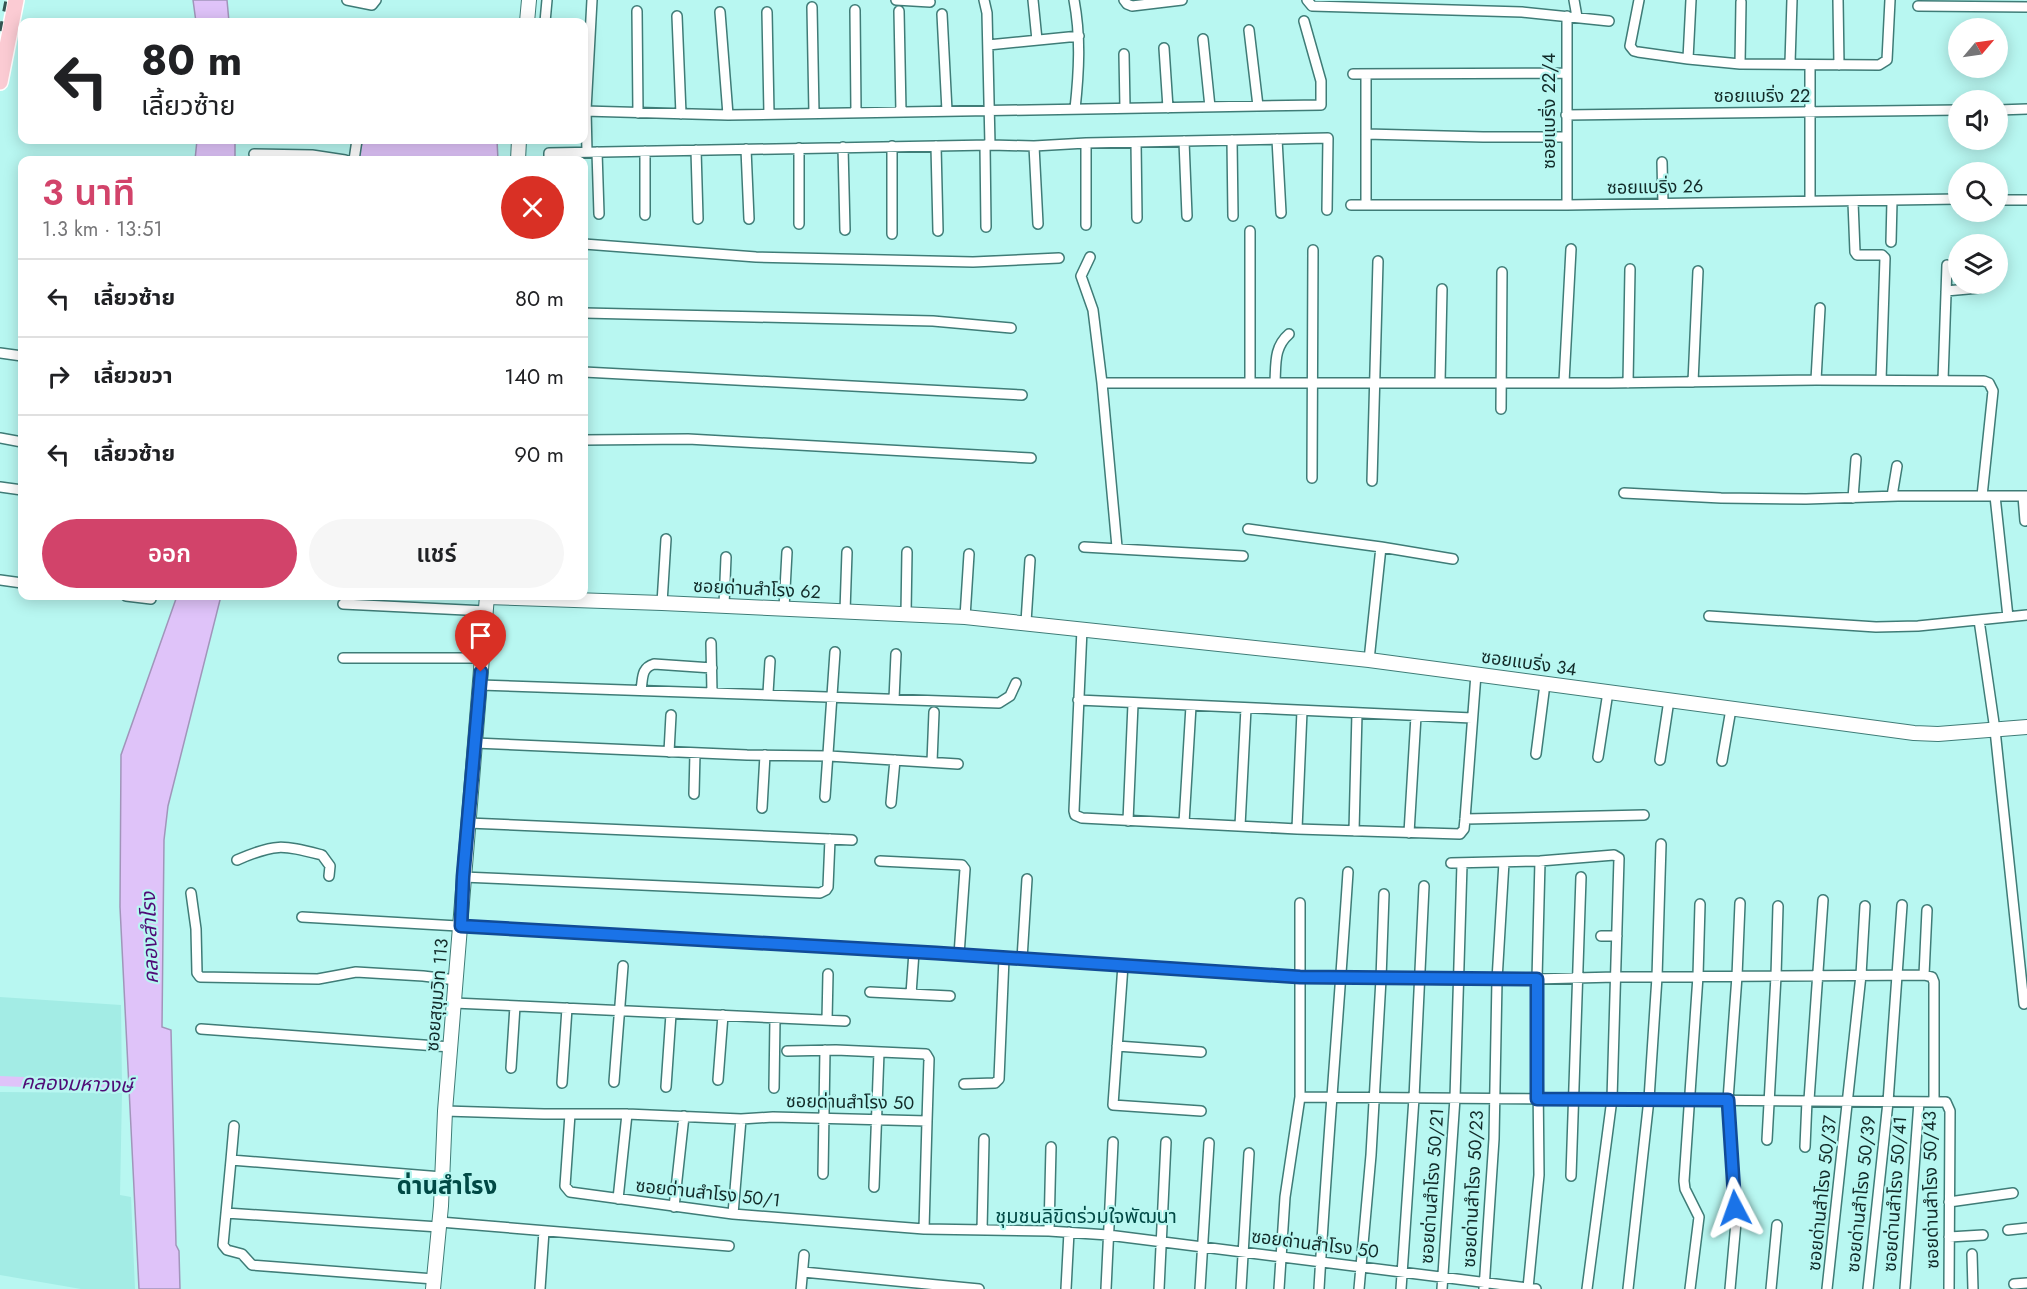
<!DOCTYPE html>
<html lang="th">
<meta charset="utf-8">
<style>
:root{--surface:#fff;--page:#f6f6f6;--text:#202124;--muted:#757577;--line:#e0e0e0;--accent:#d2436a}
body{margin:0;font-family:Jost,"Noto Sans Thai",sans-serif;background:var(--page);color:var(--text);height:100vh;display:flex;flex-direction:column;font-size:22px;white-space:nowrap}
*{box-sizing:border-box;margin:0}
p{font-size:20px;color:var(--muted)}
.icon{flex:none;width:33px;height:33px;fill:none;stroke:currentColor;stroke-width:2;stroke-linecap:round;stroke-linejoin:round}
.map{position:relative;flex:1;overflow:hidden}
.side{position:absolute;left:18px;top:156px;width:570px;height:444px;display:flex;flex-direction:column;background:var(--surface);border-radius:12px;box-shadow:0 3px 15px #0003}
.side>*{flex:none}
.hud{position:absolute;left:18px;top:18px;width:570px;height:126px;border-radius:12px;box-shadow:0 3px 15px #0003;background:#fff;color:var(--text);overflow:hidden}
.needle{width:39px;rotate:61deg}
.buttons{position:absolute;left:1948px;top:18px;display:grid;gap:12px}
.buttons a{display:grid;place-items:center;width:60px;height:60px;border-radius:50%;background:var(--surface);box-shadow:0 3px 15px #0003;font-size:30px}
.pin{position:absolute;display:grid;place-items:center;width:51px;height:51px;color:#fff;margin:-62px -26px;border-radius:50% 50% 50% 0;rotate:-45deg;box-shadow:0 0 6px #0007}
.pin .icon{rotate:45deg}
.me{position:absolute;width:66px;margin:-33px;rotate:356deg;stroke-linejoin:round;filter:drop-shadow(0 0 4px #0008)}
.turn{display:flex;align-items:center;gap:21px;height:126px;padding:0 24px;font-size:27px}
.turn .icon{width:78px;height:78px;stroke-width:2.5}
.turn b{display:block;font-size:42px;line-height:51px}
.round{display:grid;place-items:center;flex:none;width:63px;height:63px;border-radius:32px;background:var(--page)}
.head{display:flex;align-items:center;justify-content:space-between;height:102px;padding:0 24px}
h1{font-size:36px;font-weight:600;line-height:45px;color:var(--accent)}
.button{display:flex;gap:12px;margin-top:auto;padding:12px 24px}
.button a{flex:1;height:69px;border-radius:36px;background:var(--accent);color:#fff;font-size:24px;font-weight:600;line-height:69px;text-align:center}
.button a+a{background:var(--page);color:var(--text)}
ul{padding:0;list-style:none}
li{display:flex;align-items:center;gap:18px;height:78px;padding:0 24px;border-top:2px solid var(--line)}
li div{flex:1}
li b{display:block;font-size:22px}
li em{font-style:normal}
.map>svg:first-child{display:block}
.built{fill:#a3ece5}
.water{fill:#dfc3f9;stroke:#a195ba;stroke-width:1.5}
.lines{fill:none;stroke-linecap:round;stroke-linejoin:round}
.canal{stroke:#dfc3f9;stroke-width:10}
.street-casing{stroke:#3f7c77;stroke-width:12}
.secondary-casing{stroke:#3f7c77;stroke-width:16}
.primary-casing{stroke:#fff;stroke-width:18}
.street{stroke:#fff;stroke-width:9}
.secondary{stroke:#fff;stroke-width:14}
.primary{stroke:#fbcbd3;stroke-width:15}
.rail{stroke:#345552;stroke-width:3;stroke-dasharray:10 10;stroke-linecap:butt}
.route-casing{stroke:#114b97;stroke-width:15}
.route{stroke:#1a73e8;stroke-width:10}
.labels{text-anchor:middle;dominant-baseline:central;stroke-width:4.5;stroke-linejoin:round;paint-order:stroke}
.street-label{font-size:18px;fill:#112a28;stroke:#b8f7f1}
.water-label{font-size:20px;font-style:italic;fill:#500b76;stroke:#b8f7f1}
.neighbourhood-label{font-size:20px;fill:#004945;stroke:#b8f7f1}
.district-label{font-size:24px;font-weight:bold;fill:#004945;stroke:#b8f7f1}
</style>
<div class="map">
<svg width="2027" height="1289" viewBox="0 0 2027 1289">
<rect width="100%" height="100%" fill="#b8f7f1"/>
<!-- built -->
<path class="built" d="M0,997L121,1005L122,1086H0Z
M0,1092L122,1093L120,1195L131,1197L135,1289H81L0,1275Z"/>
<!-- water -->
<path class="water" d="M193,0H227L229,22H196Z
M197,140H235V160H195Z
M363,140H497L498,160H357Z
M177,596H221L168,806L164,840L162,1027L171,1030L176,1245L179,1251L180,1289H139L120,907L121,755Z"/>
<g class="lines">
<!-- canal -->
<path class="canal" d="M0,1081L142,1087"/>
<defs>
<path id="street" d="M347,0L372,5L376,0
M896,0L930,2
M984,0L987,13L990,145
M1033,0L1037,40
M1074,0C1081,37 1079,72 1075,109
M1124,0L1127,4L1132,6L1182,0
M1307,0L1312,6L1522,12L1609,21
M1574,0L1577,17
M1639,0L1630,46L1634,51L1638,52L1688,59L1740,64L1879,65L1887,60L1890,0
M1838,0L1839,65
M1918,6L2027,7
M812,7L814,113
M855,10L856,112
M637,11L638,113
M899,11L901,112
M767,12L769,114
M942,14L947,111
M677,16L681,114
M545,22L547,0
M1249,30L1258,106
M1203,39L1210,107
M988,45L1079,36
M1164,48L1168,108
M1124,54L1125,108
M1688,59L1691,0
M1790,63L1792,0
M1740,64L1741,2
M1353,74L1566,73
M1998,110L2027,109
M584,111L728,115L720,12
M728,115L1321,105V81L1304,21
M1566,115L1959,110
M1366,134L1483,137H1566
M1277,139L1281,213
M1232,140L1233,216
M1184,141L1187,216
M1136,142L1137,218
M1086,143V225
M985,145L986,227
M892,146V234
M936,146L938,231
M1034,146L1038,224
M843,147L845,230
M799,148V224
M746,149L749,219
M696,150L698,219
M645,151V215
M587,152L586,110L592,0
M597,152L599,214
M254,154L312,155L345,160
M354,160L357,140
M549,160V153L990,145L1034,146L1086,143L1328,138L1327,210
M1662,162L1663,203
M1998,200H2027
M1810,201V65
M1853,202L1855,252L1857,255H1882L1885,258L1881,380
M1351,205H1567L1959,199
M1366,205V74
M1567,205V16
M1891,242L1892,201
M584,244L756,257L973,262L1059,258
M1090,257L1081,276L1093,310L1102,383L1117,547
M1946,291L1979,288
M584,313L933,321L1011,328
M0,353L22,356
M584,372L1022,395
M1816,380L1820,308
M1943,380L1947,265
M1275,382C1276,363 1274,347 1289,334
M1440,382L1442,289
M1564,382L1571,249
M1693,382L1698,271
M1102,383H1609L1816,380L1984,381L1989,383L1993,391L1982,496
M1250,383V231
M1628,383L1630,269
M1501,409L1502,272
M0,438L22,442
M584,440L688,439L1031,458
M1312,478L1313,250
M1372,481L1378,261
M0,487L22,490
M1624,493L1721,498L1806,499L1898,496H2027
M1892,496L1897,466
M1995,496L2008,617
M2023,496L2025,521
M1853,498L1856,459
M1248,529L1381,547L1369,660
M1084,547L1243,556
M1381,547L1453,559
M0,580L22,583
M126,596L151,599
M662,603L666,539
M343,604L486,611
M724,605L726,557
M784,608L787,552
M845,611L847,552
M906,613L907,552
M1709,616L1876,627L1918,626L2027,615
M965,617L969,554
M1979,620L1995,730L2024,1004
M1026,622L1030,560
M1082,629L1074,811L1075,815L1082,818L1297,829L1460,834L1464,829L1465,819L1476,674
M711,643L712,693
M343,658H482
M480,685C653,690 826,696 999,703L1010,696L1016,683
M641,690C643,678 641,668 654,664L712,668
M768,693L770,661
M894,699L896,654
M1078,700L1472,718
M475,743L747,755L829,756L958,764
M669,752L671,715
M1536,754L1545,684
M1598,757L1608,692
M1660,760L1669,700
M1722,761L1731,709
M932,762L934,712
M694,794L695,753
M825,797L835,652
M891,803L895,760
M762,808L765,755
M1465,819L1644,815
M1128,821L1133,704
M468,823L852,840
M1184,823L1191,706
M1240,826L1246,708
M1297,829L1302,711
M1354,831L1357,713
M1409,833L1416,716
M237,860C276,843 282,845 322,855L330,866L329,876
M880,861L962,865L965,869L959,955
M1451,863L1540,861L1614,855L1619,858L1612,1099L1587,1289
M463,877L820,893L826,890L828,887L830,839
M191,893L196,929L197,973L200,977L318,979L356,972L423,976L456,980
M302,917L914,952L1300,977L1497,980L1616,977L1924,975L1932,977L1934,982V1101
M1601,936H1617
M1022,959L1027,879
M1123,965L1113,1105L1201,1111
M1924,975L1927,910
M870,992L950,996
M911,994L914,952
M454,1003L845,1021
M827,1020L828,974
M201,1029L451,1047
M1117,1046L1201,1052
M787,1051L836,1050L926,1054L929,1059L927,1121
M511,1068L515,1006
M718,1080L723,1015
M614,1082L623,966
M562,1083L567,1008
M964,1084L995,1083L999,1079L1004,958
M666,1087L671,1014
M774,1088L775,1019
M1300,1097L1946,1102L1950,1111L1949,1289
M1809,1100L1823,900
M445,1111L544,1114H627L741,1119L773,1117L927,1121L924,1229L1049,1231L1108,1235L1536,1289
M570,1114L565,1186L570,1192L733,1214L924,1229
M234,1126L231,1160L442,1177
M1767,1140L1776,976L1778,906
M1805,1147L1807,1100
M231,1160L223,1245L227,1250L242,1254L252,1265L434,1279
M823,1174L825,1050
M1571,1176L1581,877
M874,1187L879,1052
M618,1199L627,1114
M1949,1202L2013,1193
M674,1207L684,1116
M226,1213L439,1227
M733,1214L741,1119
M440,1222L729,1246
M982,1230L984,1139
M2008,1230L2027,1228
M1049,1231L1051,1147
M1949,1237L1983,1235
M1972,1254L1973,1289
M803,1272L979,1289
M2014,1284L2027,1283
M1528,1288L1539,1175L1537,979L1540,861
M540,1289L544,1231
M801,1289L804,1255
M1066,1289L1069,1232
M1106,1289L1113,1142
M1159,1289L1166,1142
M1200,1289L1209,1143
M1241,1289L1249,1153
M1279,1289L1285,1197L1300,1097V903
M1319,1289C1327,1150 1339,1011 1348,872
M1359,1289L1371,1155L1381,979L1384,894
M1401,1289L1414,1098L1424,886
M1442,1289L1455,1098L1462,864
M1484,1289L1494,1139L1497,980L1504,862
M1628,1289L1649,1099L1657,977L1661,844
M1690,1289L1699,1217L1685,1189L1684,1181L1698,976L1700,904
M1730,1289L1736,1222L1728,1100L1737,976L1740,903
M1771,1289L1777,1225
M1827,1289L1861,975L1865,906
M1868,1289L1888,1102L1902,905
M1905,1289L1919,1102"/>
<path id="secondary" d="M527,22L529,0
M518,160L519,140
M487,597L662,603L965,617L1369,660L1914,733L1938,734L2027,727
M433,1289L441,1206L445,1111L487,596"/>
<path id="primary" d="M0,82L16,0"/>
</defs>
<!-- street casing -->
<use href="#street" class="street-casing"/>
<!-- secondary casing -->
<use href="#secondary" class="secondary-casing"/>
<!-- primary casing -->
<use href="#primary" class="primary-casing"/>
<!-- street -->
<use href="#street" class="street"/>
<!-- secondary -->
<use href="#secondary" class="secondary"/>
<!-- primary -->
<use href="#primary" class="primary"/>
<!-- rail -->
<path class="rail" d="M0,31L6,0"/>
</g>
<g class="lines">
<defs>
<path id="route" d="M481,672L463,877L461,926L936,953L1300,977L1537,979V1099L1728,1100L1735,1208"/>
</defs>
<!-- route casing -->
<use href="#route" class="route-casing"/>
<!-- route -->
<use href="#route" class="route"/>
</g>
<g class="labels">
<!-- street labels -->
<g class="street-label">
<text x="1762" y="96">ซอยแบริ่ง 22</text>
<text transform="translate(1549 111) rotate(-90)">ซอยแบริ่ง 22/4</text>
<text transform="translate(1655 187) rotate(-1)">ซอยแบริ่ง 26</text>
<text transform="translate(757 589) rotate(3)">ซอยด่านสำโรง 62</text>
<text transform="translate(1529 663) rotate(8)">ซอยแบริ่ง 34</text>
<text transform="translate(437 995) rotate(-85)">ซอยสุขุมวิท 113</text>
<text transform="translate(850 1102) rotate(1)">ซอยด่านสำโรง 50</text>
<text transform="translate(1432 1186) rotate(-86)">ซอยด่านสำโรง 50/21</text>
<text transform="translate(1473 1189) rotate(-87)">ซอยด่านสำโรง 50/23</text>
<text transform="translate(1931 1190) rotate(-91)">ซอยด่านสำโรง 50/43</text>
<text transform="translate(708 1193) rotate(6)">ซอยด่านสำโรง 50/1</text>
<text transform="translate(1822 1193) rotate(-84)">ซอยด่านสำโรง 50/37</text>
<text transform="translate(1861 1194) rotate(-84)">ซอยด่านสำโรง 50/39</text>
<text transform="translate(1895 1194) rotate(-86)">ซอยด่านสำโรง 50/41</text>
<text transform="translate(1315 1244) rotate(7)">ซอยด่านสำโรง 50</text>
</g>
<!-- water labels -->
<g class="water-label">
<text transform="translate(150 938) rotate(-92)">คลองสำโรง</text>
<text transform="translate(77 1084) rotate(2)">คลองมหาวงษ์</text>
</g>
<!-- neighbourhood labels -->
<g class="neighbourhood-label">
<text x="1086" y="1216">ชุมชนลิขิตร่วมใจพัฒนา</text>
</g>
<!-- district labels -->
<g class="district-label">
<text x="447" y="1185">ด่านสำโรง</text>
</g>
</g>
</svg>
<div class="buttons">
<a><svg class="needle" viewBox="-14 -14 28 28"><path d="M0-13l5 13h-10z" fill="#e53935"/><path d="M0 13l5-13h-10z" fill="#757577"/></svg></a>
<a><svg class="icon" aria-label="sound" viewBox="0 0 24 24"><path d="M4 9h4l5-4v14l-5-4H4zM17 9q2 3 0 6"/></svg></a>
<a><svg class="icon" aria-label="search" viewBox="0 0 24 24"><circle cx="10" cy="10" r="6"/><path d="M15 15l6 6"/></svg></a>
<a><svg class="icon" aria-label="layers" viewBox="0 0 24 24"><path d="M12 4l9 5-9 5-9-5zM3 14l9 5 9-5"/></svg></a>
</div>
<div class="pin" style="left:481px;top:672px;background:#d93025"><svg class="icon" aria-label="arrive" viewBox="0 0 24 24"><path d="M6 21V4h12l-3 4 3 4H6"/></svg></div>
<svg class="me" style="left:1735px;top:1208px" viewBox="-20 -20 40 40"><path d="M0-17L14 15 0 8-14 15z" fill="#1a73e8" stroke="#fff" stroke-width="4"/></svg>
<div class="hud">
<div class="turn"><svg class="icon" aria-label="left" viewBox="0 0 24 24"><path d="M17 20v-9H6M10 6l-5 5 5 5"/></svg><div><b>80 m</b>เลี้ยวซ้าย</div></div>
</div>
<section class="side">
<div class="head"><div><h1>3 นาที</h1><p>1.3 km · 13:51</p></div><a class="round" style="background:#d93025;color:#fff"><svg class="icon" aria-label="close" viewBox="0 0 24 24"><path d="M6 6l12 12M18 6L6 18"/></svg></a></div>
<ul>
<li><svg class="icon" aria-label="left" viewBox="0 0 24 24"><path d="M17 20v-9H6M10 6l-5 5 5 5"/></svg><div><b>เลี้ยวซ้าย</b></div><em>80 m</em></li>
<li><svg class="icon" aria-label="right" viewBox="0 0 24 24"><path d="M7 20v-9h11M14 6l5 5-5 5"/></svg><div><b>เลี้ยวขวา</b></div><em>140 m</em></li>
<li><svg class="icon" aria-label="left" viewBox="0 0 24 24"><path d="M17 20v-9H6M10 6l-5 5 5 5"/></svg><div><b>เลี้ยวซ้าย</b></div><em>90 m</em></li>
</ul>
<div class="button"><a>ออก</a><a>แชร์</a></div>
</section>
</div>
